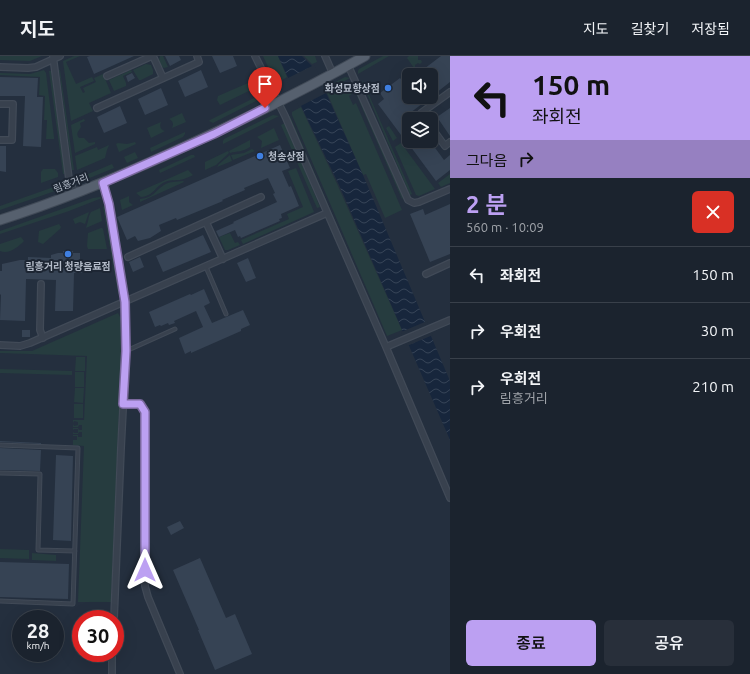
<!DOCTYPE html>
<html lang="ko">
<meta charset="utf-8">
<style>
:root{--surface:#1b232e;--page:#282f3a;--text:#f1f3f6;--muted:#a0a4aa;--line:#39404a;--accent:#bca0f2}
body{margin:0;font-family:Ubuntu,"Noto Sans KR",sans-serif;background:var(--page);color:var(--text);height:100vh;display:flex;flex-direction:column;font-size:15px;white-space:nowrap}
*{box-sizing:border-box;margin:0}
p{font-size:13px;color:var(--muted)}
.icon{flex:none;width:22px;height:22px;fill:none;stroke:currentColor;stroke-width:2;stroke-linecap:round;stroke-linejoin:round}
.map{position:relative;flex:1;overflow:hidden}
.drawer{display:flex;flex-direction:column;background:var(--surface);width:300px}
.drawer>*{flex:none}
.guide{background:#bca0f2;color:#111;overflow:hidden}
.controls{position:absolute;left:402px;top:12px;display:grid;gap:8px}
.controls a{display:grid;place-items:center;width:36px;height:36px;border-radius:6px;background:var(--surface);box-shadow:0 4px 16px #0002,0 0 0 1px var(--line);font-size:20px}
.speed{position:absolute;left:12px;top:554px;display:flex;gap:8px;font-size:20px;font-weight:700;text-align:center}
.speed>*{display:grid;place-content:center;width:52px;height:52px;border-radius:50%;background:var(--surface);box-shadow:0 4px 16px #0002,0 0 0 1px var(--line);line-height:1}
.speed small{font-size:10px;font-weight:400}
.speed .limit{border:6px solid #d22;background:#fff;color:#111}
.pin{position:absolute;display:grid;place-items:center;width:34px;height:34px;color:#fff;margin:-41px -17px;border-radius:50% 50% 50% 0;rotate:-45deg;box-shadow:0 0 4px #0007}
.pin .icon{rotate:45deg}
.me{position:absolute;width:44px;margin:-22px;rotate:0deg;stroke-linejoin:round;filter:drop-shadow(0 0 3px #0008)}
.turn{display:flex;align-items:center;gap:14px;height:84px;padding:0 16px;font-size:18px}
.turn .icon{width:52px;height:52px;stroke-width:2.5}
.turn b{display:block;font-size:28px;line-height:34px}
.then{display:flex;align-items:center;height:38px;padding:0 16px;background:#0003;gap:8px;font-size:15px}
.round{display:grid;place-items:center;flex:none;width:42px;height:42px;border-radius:6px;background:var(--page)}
.headline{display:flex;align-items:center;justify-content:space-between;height:68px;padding:0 16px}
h1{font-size:24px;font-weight:600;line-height:30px;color:var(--accent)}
.primary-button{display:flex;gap:8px;margin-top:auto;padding:8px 16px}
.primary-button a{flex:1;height:46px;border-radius:6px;background:var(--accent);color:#111;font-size:16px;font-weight:600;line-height:46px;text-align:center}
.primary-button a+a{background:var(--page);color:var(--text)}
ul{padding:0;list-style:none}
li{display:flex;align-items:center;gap:12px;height:56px;padding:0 16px;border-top:1px solid var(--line)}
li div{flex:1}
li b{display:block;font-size:15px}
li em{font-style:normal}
header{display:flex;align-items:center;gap:24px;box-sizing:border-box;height:56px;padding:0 20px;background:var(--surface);border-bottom:1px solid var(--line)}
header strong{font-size:19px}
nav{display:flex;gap:22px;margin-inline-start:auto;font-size:14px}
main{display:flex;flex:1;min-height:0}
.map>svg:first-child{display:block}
.green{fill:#263c3f}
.water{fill:url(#water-waves)}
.pier{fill:#242f3e}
.building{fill:#364354}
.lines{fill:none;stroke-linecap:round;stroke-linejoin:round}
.service-casing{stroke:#414a57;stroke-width:5}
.minor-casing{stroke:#414a57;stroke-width:8}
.primary-casing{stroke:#414a57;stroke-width:11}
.service{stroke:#38414e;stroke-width:3}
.minor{stroke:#38414e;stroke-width:5.5}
.primary{stroke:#56606e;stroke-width:9}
.route-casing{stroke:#7a689d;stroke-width:10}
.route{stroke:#bca0f2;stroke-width:7}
.shop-dot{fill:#3f7fe0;stroke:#1d2633;stroke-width:1.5}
.labels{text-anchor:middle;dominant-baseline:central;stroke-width:4;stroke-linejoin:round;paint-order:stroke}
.poi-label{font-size:10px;font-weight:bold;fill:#b4bcc9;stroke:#1d2633;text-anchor:end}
.street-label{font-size:10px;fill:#b4bcc9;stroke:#1d2633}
</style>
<header>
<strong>지도</strong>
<nav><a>지도</a><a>길찾기</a><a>저장됨</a></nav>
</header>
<main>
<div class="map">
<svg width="450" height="618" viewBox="0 0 450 618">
<defs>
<pattern id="water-waves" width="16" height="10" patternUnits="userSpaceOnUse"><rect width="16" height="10" fill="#17263c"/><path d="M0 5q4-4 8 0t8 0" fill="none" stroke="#364457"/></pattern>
</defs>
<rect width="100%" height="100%" fill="#242f3e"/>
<!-- green -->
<path class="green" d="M0,0H42L30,5L0,4Z
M74,0H80L66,6L76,28L92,21L94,25L80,31L83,37L85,36L83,32L96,26L94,22L103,18L111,37L89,47L93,55L71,65L63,5Z
M160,0H163L168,11L164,12L161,10L159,4Z
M263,0H278L287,21L276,28Z
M304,0H315L317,6L312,8Z
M383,0H389L358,18V15L359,13Z
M409,0H418V4H421L422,6L420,8L418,7L415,9V11L414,12L407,2Z
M146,8L151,9L153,14V18L141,24H139L133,14Z
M44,14L46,17L54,81V83H46L47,64H44L45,40L39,39L40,21L0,19V17L30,18Z
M59,14H60L74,114H72Z
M131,14L132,16L123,20L126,27V30L114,35L109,24Z
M49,15H51L65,118H63Z
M345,21L350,22L334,31L332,28Z
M255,24L259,30L220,49L217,44L218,40Z
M363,25L412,138L410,139L362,26Z
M354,30L403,142L402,143L353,31Z
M338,32L341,37L350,32L352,38L349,40L353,49L356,47L402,154L385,162L366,118L363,119L327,37Z
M260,39L262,42L213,67L209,65L210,64Z
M301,51L338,130L402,274L387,280L292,59V56Z
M182,57L186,66L172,72C174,68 173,65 169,63Z
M273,59L279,60L223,88V85L224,83Z
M288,60H290L385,281H384Z
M84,63L85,65L80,67L81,71C79,75 75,77 79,82H84L89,87L95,86V88L75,97L71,69Z
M161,66C159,71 161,74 165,75L151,82L147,72Z
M285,67L320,151L317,152L281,69Z
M389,70L397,82L393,85L386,72Z
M274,72L279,84L261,92L262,85L257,81Z
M185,76V78L183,81L151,96L150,92Z
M250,84V91C243,96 237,95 230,97L229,95Z
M135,86L136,88L119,96L116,88L118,87L127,88Z
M401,87L435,133L419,140L416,139L395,91Z
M109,89L107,94L105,102L77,114L75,100L97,91L98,94Z
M252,93L255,95L233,104L231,99L244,97Z
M228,95L229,97L216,109L205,114V106Z
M135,96L138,102L127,107L124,101Z
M191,99H194L195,101L160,117L159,114Z
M230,99L232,105L217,111L219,108Z
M112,108L114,112L80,126H77L74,124Z
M296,112L314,156L243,188L241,184L289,163L287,158L303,151L288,115Z
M43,113H55L58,117V121L41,127V116Z
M188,114L193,119C191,120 187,122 184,123C178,125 172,123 165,126C155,130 154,140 141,141L136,137Z
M450,118V127L441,131L438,127Z
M173,126L183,125L184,126L140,146V143C153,142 155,135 164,129C167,127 170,126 173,126Z
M65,127L64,131L61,133L0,154V150Z
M129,140V146L133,149L122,154L120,144Z
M100,141L102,142L69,155L0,178V175L93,142Z
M105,150L121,238H118L103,151Z
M100,152L102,165L86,172L88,165L89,160L91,156Z
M89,156L85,168L80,166L75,168L73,163Z
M59,168L61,171L60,173L43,188L38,186L39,175Z
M101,172H102L103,173L107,193H88L87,190L88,177Z
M230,177L235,187L238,186L240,189L228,194H225L219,181Z
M21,181L24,185C18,191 9,199 0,195V188Z
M118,257L120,261L123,260L111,546H78L84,390L73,389V383V384H77V380H73V381V379H78V381H82V376H79L78,378H73V376L74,377H78V373H74L73,374V372H78L79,374H82V369H79L78,371H73V368L74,370L78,369V366L74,365L73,367V364H84L87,300L0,297V295H32Z
M76,301H85V315H75Z
M0,313L72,315V319L0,317Z
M75,316H84V331H75Z
M75,332H84L83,347L74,346Z
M74,348H83V362H74Z
M0,493L29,494V503L0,502Z
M32,497L56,499V505L32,504Z"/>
<!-- water -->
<path class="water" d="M278,0H302L313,11L327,39L363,119L450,325V384L339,129L302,52Z"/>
<!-- pier -->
<path class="pier" d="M314,9L328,36L299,51L286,23Z
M427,265L433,279L407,290L401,276Z"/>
<!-- building -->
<path class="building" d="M90,0H134L94,18L87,1Z
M165,0H179L181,4L170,10Z
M212,0H233L237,10L220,17Z
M441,0H450V26L431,41V19H416Z
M201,14L208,31L185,41L178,25Z
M132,17L135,22L128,26L126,20Z
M0,21L38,22L37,41H43L41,91L23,90L25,40H0Z
M400,22L405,28L409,24V41H431L410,57L415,63H409V85H430L444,104L450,99V114L436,125L402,79H401L378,48L384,43L380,37Z
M161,32L168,49L145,59L138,43Z
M120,50L127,67L104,77L97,61Z
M450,52V80L437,61Z
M280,89L290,112L282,115L289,131L291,130L299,150L281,158L282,162L279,163L280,165L241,182L240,180L238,181L235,174L219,181L216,175L234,167L233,166L277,146L273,138L275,137L268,122L244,132L245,134L222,144L223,145L177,164L176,162L159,169L161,175L150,182L138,185L135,180L127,184L117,161Z
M0,90H6V116L0,115Z
M450,148V198L430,206L410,158L423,153L425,159Z
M203,179L211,196L163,216L156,200Z
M63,195H73V197H80V204H83L82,217H74L73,255H55L56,224L26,223L25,265L0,264L1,239L0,238V215H2V208L20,204H28V201L51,202V199L58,197H63Z
M140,201L144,211L133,216L129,206Z
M248,202L256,222L246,226L237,207Z
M204,233L210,247L204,250L212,267L243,254L250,269L241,273V275L191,297V295L185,298L179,282L203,271L196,255L174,265L175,267L169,269L168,267L161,270L160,269L155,271L149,256L190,238L191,239Z
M22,274H30V281H22Z
M0,385L41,387V388L0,386Z
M0,392L41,394L40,415L0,414Z
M56,399L73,400L71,485L53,484Z
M180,465L184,472L171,479L167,471Z
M200,502L226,562L235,558L252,598L215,614L198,574H199L173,514Z
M0,506L69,508L68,543L0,541Z"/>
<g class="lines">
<defs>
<path id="service" d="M206,211L226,258
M126,295L175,273
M0,389L78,392L73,548L0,545
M0,417L40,418L38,494L75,495"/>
<path id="minor" d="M53,0L69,123L75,138
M153,0L163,22
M255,0L285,60L386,291L450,442
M325,0L333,18
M348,9L408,144L414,147L419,146L450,133
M0,11L28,12L36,11L60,0
M107,20L152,0
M0,48H13L12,84H0
M97,52L199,6L197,0
M425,63L421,57L450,36
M431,71L445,90L450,86
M103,127L109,148L125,247L126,295L121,392L114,563
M206,166L223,203
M128,201L261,141
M426,218L450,207
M41,228L40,274L43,282
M0,289L20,290L30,287L327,157
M386,291L450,264
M123,348H140L145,356V530L148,541L180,618
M112,618V597"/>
<path id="primary" d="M0,164C60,145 118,121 175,95C239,66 303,35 365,0"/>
</defs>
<!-- service casing -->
<use href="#service" class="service-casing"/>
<!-- minor casing -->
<use href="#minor" class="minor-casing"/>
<!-- primary casing -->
<use href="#primary" class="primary-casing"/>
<!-- service -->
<use href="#service" class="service"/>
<!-- minor -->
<use href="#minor" class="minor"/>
<!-- primary -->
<use href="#primary" class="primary"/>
</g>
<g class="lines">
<defs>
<path id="route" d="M145,514V356L140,348H123L126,295L125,246L109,148L103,127L214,78L265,52"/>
</defs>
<!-- route casing -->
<use href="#route" class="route-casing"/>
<!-- route -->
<use href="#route" class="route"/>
</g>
<!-- markers -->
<g class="shop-dot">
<circle cx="388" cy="32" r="4"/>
<circle cx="260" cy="100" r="4"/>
<circle cx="68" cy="198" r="4"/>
</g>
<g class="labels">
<!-- poi labels -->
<g class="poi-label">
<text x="380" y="32">화성묘향상점</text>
<text x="268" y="100" text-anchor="start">청송상점</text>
<text x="68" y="210" text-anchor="middle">림흥거리 청량음료점</text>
</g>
<!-- street labels -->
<g class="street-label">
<text transform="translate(71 127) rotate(-21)">림흥거리</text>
</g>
</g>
</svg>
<div class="controls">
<a><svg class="icon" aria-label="sound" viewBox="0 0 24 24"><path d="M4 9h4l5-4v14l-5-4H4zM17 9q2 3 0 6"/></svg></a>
<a><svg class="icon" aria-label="layers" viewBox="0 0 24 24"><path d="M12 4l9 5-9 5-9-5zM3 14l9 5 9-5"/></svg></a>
</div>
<div class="speed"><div>28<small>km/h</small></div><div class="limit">30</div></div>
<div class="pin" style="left:265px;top:52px;background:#d93025"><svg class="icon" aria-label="arrive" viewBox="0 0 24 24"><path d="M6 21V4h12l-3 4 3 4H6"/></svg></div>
<svg class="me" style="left:145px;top:514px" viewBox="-20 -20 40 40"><path d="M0-17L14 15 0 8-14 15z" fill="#bca0f2" stroke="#fff" stroke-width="4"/></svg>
</div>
<section class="drawer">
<div class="guide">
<div class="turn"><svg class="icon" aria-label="left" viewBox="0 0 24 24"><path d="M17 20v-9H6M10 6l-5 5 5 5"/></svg><div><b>150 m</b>좌회전</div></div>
<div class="then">그다음<svg class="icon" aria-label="right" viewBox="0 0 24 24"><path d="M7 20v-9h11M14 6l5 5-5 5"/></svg></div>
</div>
<div class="headline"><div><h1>2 분</h1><p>560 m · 10:09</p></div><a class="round" style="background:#d93025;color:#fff"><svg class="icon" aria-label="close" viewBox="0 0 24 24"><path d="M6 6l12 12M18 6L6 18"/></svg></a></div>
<ul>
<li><svg class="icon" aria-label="left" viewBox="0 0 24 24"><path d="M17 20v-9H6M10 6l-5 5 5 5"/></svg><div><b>좌회전</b></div><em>150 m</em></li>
<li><svg class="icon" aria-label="right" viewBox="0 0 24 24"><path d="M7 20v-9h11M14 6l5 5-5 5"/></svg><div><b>우회전</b></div><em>30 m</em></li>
<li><svg class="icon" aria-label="right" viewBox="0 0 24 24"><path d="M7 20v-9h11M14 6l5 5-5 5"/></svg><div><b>우회전</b><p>림흥거리</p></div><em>210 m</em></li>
</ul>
<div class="primary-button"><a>종료</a><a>공유</a></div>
</section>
</main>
